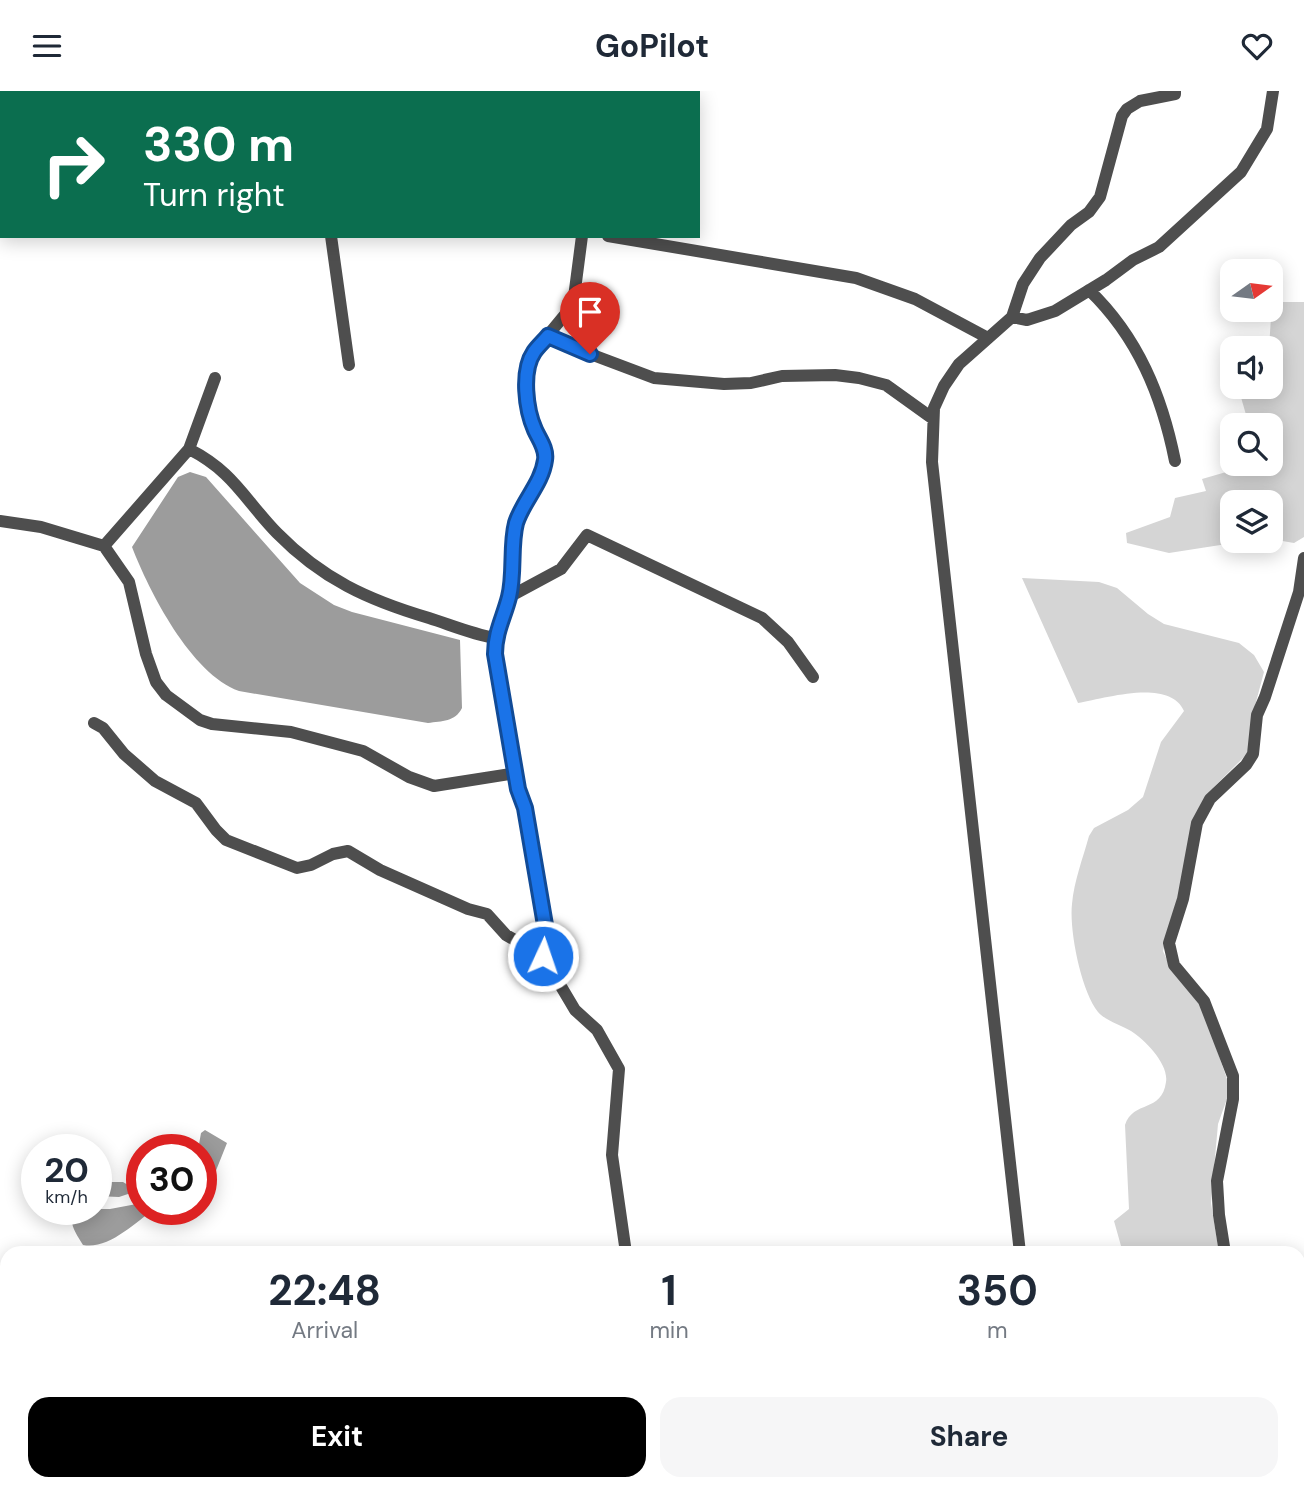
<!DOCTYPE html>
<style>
:root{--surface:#fff;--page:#f6f6f7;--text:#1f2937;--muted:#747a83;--accent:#000}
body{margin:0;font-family:"DM Sans",sans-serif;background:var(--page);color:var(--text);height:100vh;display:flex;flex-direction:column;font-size:26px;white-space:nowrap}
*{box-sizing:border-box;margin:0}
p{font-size:23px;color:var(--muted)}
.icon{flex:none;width:38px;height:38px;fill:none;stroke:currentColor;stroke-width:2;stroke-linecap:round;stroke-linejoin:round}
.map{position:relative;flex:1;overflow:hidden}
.sheet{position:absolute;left:0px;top:1155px;width:1306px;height:245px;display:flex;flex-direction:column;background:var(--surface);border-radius:21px 21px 0 0;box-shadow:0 4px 18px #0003}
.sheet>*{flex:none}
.banner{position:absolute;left:0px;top:0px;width:700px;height:147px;box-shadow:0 4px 18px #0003;background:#0b6e4f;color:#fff;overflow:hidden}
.needle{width:46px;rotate:76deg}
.tools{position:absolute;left:1220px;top:168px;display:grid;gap:14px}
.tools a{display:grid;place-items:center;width:63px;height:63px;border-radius:14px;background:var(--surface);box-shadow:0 4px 18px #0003;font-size:35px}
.speed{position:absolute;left:21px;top:1043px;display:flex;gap:14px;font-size:35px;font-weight:700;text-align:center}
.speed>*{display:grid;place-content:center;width:91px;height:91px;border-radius:50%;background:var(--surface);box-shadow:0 4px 18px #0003;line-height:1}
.speed small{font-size:18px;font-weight:400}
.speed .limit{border:10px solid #d22;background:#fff;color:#111}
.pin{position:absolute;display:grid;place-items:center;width:60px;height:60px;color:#fff;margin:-72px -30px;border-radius:50% 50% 50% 0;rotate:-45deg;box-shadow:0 0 7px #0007}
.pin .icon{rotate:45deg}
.me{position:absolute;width:77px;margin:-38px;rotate:3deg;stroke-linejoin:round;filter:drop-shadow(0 0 5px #0008)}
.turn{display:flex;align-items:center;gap:24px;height:147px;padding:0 28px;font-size:32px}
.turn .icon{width:91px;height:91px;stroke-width:2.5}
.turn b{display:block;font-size:49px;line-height:60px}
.eta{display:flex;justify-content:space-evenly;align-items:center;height:119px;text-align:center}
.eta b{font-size:42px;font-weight:700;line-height:49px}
.button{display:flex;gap:14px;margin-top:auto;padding:14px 28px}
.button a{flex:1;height:80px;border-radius:21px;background:var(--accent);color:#fff;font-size:28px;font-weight:700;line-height:80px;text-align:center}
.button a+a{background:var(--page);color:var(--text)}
header{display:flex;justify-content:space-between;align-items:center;height:91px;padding:0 28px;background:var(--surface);font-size:32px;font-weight:700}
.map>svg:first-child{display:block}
.green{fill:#d5d5d5}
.water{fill:#9c9c9c}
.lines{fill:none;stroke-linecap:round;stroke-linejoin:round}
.minor{stroke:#4e4e4e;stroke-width:12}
.route-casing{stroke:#114b97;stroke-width:18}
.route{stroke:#1a73e8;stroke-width:12}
</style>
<header><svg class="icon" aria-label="menu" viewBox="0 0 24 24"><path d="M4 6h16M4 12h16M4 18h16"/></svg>GoPilot<svg class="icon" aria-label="heart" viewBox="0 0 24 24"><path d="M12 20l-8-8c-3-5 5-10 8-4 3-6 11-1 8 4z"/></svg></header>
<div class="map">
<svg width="1304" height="1400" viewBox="0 0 1304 1400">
<rect width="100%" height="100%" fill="#fff"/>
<!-- green -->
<path class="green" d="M1272,211H1304V446L1294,452L1271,448L1270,411H1232V450H1246L1169,462L1127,452L1126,442L1170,426L1175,407L1206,400L1202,388L1254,373H1270V334H1249L1238,296H1270L1269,257Z
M1022,487L1099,491L1117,497L1148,523L1164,533L1239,552L1254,564L1264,581L1252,626L1249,659L1243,667L1209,701L1163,860L1171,878L1200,910L1228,991V1005L1218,1033L1211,1112L1219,1162H1123L1114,1130L1129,1118L1125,1034C1133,1009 1162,1022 1166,991C1169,973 1145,949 1131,940C1121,934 1106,930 1098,921C1081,900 1069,839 1072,813C1074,790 1083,767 1089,745L1094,737L1128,719L1143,706L1161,651L1184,620C1170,587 1106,607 1078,612Z
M1216,1393H1266L1272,1400H1223Z"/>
<!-- water -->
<path class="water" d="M190,381L206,386L300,492L334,514L352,521L460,549L462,617C455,631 442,630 428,632L239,600C191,583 149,500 132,456L178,386Z
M205,1039L227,1052L207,1102L201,1108V1059H198L201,1042Z
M96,1091H123L133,1097L131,1102L119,1106L96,1105Z
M142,1112V1118H154C135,1132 108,1159 83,1154C76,1142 68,1133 74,1120L77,1118H110Z"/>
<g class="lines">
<!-- minor -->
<path class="minor" d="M113,0L115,2
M297,0L298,2
M533,0V2
M179,2L186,0
M331,145L349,274
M582,145L573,214L534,261L528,276V313L535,339L544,357L545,370L533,402L522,418L516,433L509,506L495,549V563L518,698L525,717L546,834L543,865L575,919L597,939L619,978L612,1064L626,1162
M608,145L856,187L915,208L988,247
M1089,199C1138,246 1162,305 1175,370
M1012,226L1027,229L1055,220L1106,189L1133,169L1159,156L1241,81L1267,38L1273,0
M548,245L569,255L654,287L724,293L751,292L782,285L835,284L859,287L886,294L932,327
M189,358C234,381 244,408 277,442C322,488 368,509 429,527C451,534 472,543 495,547
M0,430L41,436L104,455L129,491L146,563L156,591L166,604L200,629L212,633L291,641L363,660L409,686L434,695L516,682
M104,455L189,358L215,287
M509,506L561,478L587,444L762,527L788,551L813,586
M94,632L103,637L124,663L155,690L196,712L216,739L226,749L297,777L311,774L333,763L348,760L380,779L468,818L487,823L506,844L543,865
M1020,1162L932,371L934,317L944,295L959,273L1012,226L1023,193L1040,167L1071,134L1089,121L1100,106L1122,25L1127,18L1140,10L1175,3V0
M1225,1162L1219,1124L1217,1090L1233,1008V985L1204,910L1174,874L1169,852L1183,808L1197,732L1210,708L1246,674L1253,663L1257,624L1265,606L1299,501L1304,467
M0,1278L7,1286
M1298,1369L1304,1375
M236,1393L245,1400
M672,1393L675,1400
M836,1393L845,1400
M1075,1393L1079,1400
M817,1400L823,1393
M1007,1400L1020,1393"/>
</g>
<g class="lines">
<defs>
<path id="route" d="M543,865L545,834L525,717L518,698L495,563C495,541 504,526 509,506C515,482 510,455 516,432C523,410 542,392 545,369C547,358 539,348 535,339C526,319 521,280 534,261C538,255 544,250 548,245L590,263"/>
</defs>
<!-- route casing -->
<use href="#route" class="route-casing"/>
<!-- route -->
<use href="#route" class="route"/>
</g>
</svg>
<div class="tools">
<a><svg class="needle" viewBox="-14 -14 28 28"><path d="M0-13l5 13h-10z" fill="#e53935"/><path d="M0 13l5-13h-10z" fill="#747a83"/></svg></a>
<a><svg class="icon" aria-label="sound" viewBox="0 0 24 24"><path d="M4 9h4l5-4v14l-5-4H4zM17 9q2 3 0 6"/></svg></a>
<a><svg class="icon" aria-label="search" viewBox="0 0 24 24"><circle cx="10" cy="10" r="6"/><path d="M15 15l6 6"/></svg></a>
<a><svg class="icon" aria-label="layers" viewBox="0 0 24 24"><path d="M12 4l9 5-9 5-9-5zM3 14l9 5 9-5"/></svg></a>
</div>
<div class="speed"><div>20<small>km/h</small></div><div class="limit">30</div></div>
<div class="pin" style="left:590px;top:263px;background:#d93025"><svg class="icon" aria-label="arrive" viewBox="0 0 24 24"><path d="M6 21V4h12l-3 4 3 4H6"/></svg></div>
<svg class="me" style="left:543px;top:865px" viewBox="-20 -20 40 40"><circle r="17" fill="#1a73e8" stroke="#fff" stroke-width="3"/><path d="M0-11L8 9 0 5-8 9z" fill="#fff"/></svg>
<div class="banner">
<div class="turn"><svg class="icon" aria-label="right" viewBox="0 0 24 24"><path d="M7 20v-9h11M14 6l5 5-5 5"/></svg><div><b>330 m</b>Turn right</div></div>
</div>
<section class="sheet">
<div class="eta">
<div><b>22:48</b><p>Arrival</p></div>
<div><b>1</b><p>min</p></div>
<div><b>350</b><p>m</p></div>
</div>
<div class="button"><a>Exit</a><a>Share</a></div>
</section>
</div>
